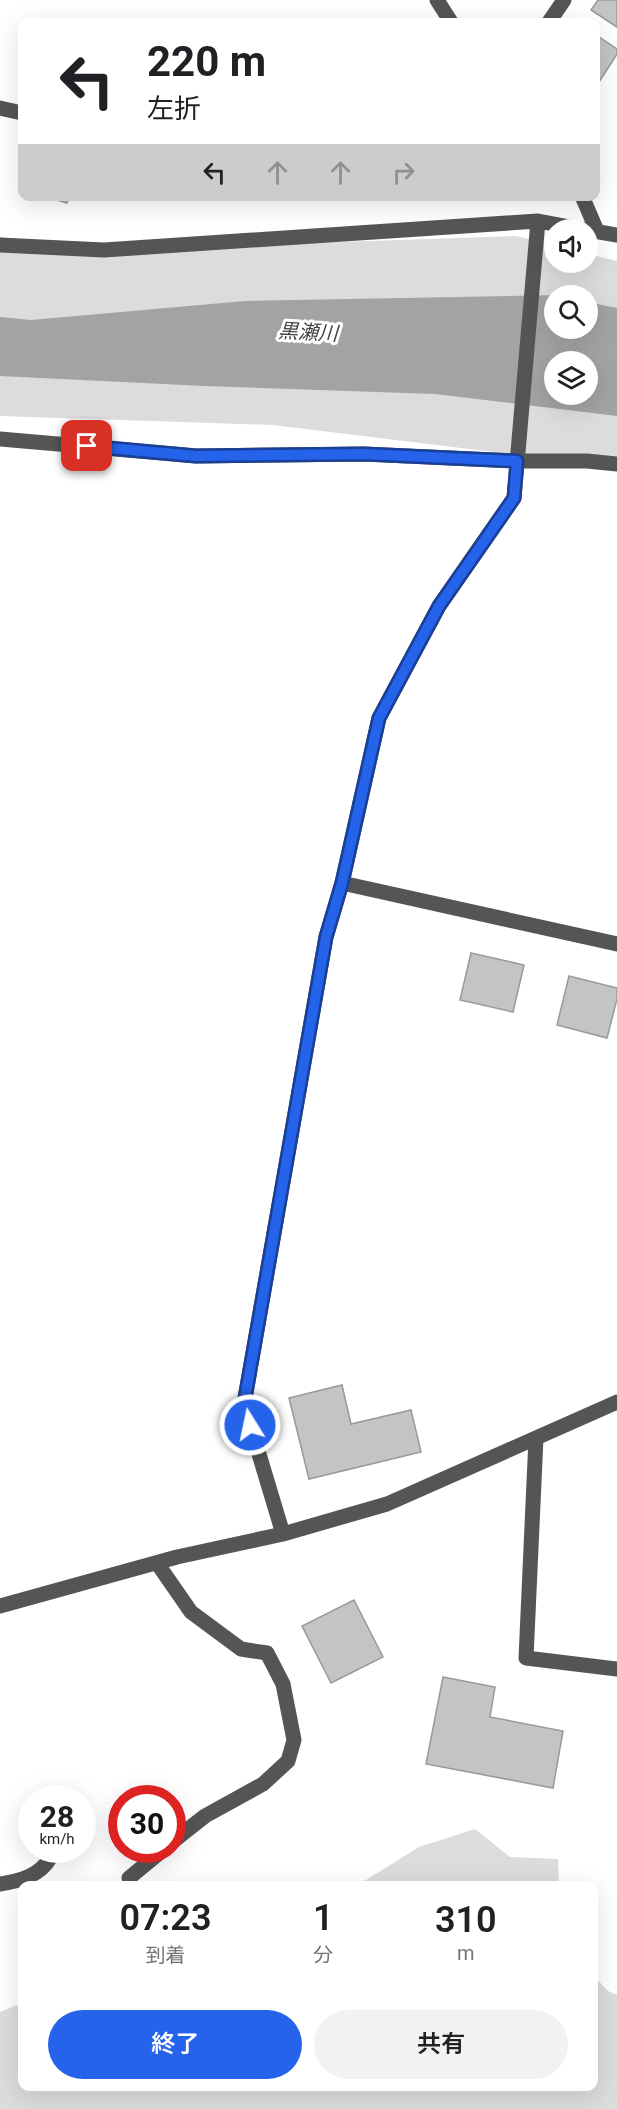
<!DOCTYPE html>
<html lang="ja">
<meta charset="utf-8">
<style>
:root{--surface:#fff;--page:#f2f2f2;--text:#202124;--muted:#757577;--accent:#2563eb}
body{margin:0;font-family:Roboto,"Noto Sans JP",sans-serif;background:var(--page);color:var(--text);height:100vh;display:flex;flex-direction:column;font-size:22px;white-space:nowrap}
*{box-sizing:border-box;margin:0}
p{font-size:20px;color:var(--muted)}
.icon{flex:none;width:33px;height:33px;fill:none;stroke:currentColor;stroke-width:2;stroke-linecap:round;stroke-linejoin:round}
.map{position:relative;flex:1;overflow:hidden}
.side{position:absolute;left:18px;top:1881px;width:580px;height:210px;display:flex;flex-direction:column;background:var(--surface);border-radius:12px;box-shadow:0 6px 24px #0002}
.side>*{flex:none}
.hud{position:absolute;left:18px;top:18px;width:582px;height:183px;border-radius:12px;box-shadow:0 6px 24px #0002;background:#fff;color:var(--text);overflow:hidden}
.tools{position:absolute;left:544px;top:219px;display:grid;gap:12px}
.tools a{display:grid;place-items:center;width:54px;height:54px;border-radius:50%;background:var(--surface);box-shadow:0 6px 24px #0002;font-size:30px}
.speed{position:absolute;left:18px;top:1785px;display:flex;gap:12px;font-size:30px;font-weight:700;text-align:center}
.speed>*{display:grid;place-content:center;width:78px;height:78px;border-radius:50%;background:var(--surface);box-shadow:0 6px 24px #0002;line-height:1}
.speed small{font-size:15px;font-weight:400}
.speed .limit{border:9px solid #d22;background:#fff;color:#111}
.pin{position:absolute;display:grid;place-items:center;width:51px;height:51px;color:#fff;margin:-26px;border-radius:12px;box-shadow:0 3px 9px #0006}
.me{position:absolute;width:66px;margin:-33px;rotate:350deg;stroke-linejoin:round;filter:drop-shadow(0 0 4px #0008)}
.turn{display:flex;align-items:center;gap:21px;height:126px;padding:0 30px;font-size:27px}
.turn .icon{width:78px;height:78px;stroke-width:2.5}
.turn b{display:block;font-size:42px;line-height:51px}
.lanes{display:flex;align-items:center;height:57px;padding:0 30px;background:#0003;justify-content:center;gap:30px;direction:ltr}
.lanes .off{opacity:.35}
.eta{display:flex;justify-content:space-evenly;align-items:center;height:102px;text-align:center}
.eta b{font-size:36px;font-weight:600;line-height:42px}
.primary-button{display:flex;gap:12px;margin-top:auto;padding:12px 30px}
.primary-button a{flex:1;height:69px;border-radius:36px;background:var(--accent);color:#fff;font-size:24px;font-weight:600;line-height:69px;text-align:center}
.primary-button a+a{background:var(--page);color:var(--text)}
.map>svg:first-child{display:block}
.green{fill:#dcdcdc;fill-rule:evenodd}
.water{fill:#a3a3a3;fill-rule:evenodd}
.building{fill:#c4c4c4;stroke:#999;stroke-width:1.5}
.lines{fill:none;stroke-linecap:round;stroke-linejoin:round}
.minor{stroke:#555;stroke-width:15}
.route-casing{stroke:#184099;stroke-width:15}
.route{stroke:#2563eb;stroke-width:10}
.labels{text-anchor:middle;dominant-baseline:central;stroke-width:6;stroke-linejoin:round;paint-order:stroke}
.water-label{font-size:20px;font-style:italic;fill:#444;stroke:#fff}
</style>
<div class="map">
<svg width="617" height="2109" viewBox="0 0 617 2109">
<rect width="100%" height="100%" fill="#fff"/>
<!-- green -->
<path class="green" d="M516,236L555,245V262H588V254L617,261V467L273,425L0,416V237L104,250ZM555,296H588V328H555ZM555,362H588V394H555Z
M475,1829L510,1857L558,1859L559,1885H358L419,1847Z
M594,1976L608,1991L617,1995V2109H0V2012L22,2003V2086H594Z"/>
<!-- water -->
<path class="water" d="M558,295H560L555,296V328H588V302L617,308V416L435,394L204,386L0,376V317L31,320L245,301ZM555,362H588V394H555Z"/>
<!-- building -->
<path class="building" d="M598,0H617V27L591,10Z
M596,35L617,49V54L597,85Z
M44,196H69L67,203Z
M471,953L524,965L513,1012L460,1000Z
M569,976L617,988V999L607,1038L557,1025Z
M342,1385L351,1424L411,1410L421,1452L309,1479L289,1398Z
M354,1600L383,1657L331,1683L302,1626Z
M443,1677L495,1687L490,1717L563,1731L553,1788L426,1764Z"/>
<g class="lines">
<!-- minor -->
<path class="minor" d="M437,0L451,22
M549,22L564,0
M0,108L22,113
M582,196L597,231
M588,230L617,235
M0,245L104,250L538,221L586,230
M0,439L196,456L364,454L517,461H587L617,464
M342,883L617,944
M536,1438L526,1658L617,1669
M283,1534L244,1404L326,937L342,883L379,718L439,606L514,498L538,221
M157,1563L191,1612L241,1649L267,1653L283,1684L294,1740L288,1761L263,1784L205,1816L172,1842
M0,1606L177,1557L283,1534L387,1504L617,1402
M129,1878L163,1850
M0,1884C19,1881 40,1876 50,1858"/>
</g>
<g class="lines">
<defs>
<path id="route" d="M87,446L196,456L364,454L517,461L514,498L439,606L379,718L342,883L326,937L244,1404L250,1425"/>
</defs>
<!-- route casing -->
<use href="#route" class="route-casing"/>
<!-- route -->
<use href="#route" class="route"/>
</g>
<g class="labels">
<!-- water labels -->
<g class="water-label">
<text transform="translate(308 332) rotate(3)">黒瀬川</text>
</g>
</g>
</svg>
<div class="tools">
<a><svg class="icon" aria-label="sound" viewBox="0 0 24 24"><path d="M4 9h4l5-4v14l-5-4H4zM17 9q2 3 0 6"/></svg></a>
<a><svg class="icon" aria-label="search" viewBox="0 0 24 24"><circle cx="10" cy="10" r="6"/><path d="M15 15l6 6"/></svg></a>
<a><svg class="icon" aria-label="layers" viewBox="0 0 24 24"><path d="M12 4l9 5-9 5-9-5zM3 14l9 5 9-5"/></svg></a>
</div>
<div class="speed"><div>28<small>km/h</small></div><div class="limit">30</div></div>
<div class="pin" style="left:87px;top:446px;background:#d93025"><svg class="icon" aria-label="arrive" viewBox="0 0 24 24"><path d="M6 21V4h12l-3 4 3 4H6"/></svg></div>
<svg class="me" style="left:250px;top:1425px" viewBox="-20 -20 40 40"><circle r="17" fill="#2563eb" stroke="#fff" stroke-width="3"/><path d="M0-11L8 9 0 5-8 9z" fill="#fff"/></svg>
<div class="hud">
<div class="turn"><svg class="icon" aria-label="left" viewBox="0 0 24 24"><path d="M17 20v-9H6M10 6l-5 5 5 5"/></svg><div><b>220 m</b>左折</div></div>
<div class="lanes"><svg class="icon" aria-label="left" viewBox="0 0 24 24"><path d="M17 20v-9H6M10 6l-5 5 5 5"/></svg><svg class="icon off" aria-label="ahead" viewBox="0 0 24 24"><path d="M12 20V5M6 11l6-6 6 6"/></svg><svg class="icon off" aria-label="ahead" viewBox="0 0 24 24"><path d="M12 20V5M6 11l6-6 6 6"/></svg><svg class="icon off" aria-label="right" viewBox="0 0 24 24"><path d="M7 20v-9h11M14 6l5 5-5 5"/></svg></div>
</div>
<section class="side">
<div class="eta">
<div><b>07:23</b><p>到着</p></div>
<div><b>1</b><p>分</p></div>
<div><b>310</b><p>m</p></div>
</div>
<div class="primary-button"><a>終了</a><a>共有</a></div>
</section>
</div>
